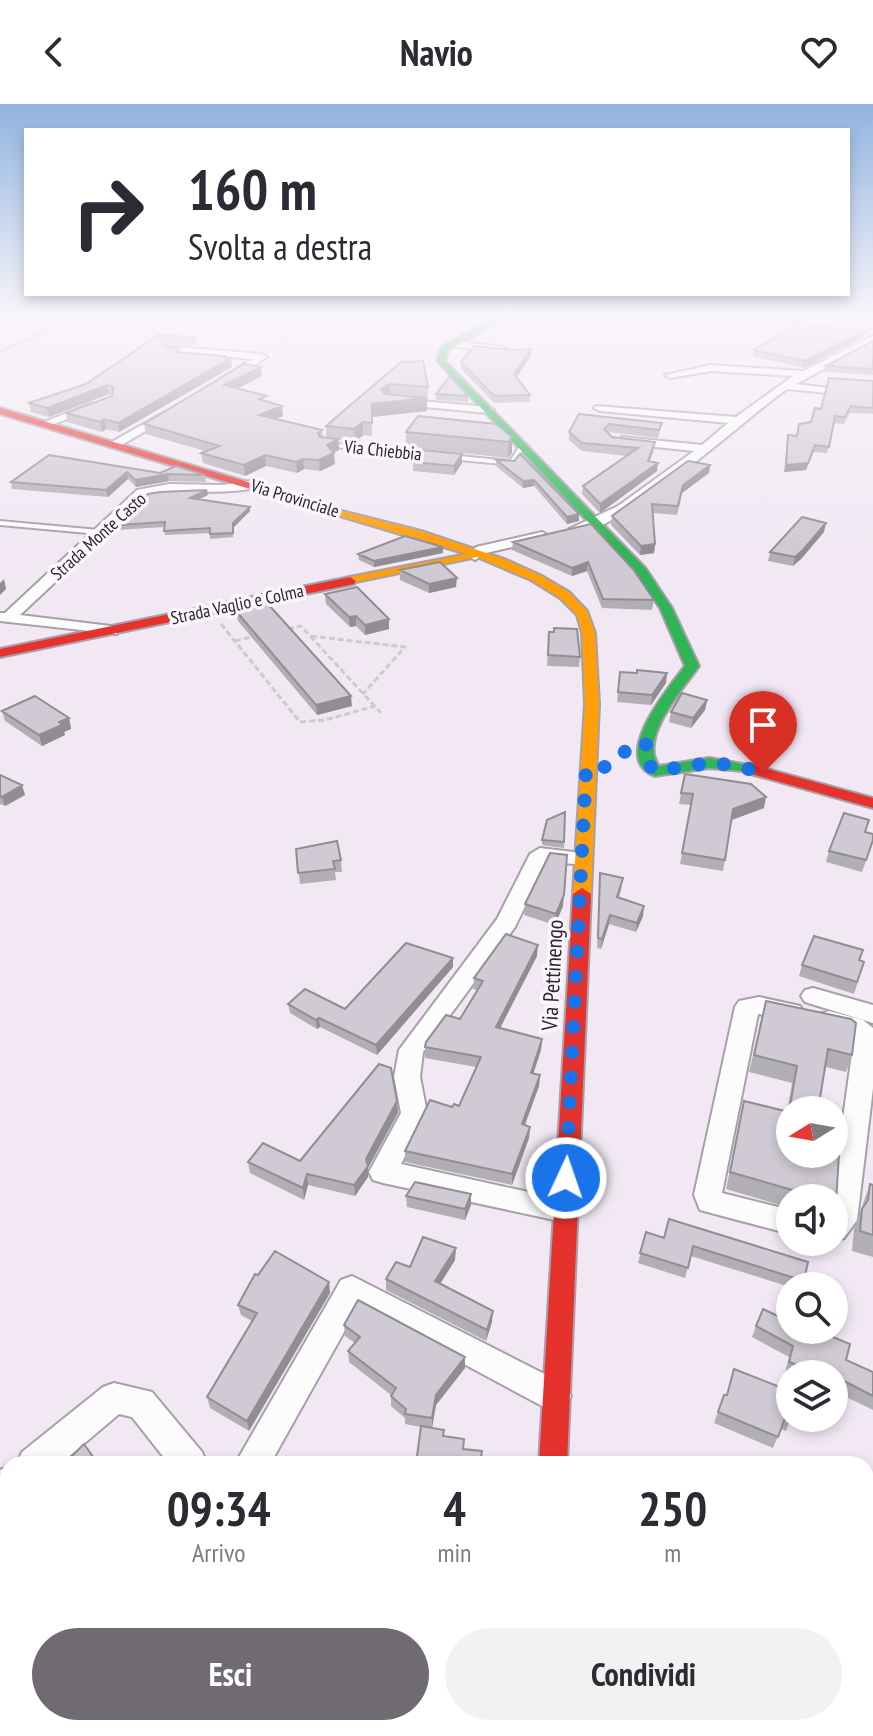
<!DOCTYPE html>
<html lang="it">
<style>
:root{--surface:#fff;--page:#f2f2f3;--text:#2b2b33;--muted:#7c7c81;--accent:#706a72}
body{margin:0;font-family:"PT Sans Narrow",sans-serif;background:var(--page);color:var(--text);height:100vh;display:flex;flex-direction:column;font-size:30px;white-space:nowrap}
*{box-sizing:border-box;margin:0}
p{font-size:26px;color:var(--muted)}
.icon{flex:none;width:44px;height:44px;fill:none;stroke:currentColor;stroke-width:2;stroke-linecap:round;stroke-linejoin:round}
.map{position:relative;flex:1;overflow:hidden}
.sheet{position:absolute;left:0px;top:1352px;width:874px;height:280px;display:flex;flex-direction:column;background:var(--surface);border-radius:24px 24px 0 0;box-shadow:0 4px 12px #0003}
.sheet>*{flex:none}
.guide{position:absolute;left:24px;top:24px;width:826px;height:168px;border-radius:0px;box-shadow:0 4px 12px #0003;background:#fff;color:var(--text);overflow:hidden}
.needle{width:52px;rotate:259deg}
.controls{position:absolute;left:776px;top:992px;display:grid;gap:16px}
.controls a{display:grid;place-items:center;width:72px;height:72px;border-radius:50%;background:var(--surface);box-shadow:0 4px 12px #0003;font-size:40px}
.pin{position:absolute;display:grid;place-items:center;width:68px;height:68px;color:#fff;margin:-82px -34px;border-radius:50% 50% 50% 0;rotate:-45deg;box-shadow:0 0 8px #0007}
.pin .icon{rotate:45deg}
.me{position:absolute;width:88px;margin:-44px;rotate:3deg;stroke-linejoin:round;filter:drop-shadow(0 0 6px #0008)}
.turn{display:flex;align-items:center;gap:28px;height:168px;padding:0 32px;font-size:36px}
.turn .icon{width:104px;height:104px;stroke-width:2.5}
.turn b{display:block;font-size:56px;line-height:68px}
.eta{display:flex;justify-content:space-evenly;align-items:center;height:136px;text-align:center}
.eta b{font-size:48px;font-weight:600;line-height:56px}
.action{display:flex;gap:16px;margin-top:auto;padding:16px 32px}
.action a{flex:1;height:92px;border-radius:48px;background:var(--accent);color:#fff;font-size:32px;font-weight:600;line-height:92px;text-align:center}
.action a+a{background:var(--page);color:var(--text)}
header{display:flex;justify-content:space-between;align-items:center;height:104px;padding:0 32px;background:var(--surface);font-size:36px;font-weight:600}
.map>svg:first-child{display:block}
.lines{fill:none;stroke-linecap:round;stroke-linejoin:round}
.stream{stroke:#b0b3d4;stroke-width:3}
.lane-casing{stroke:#a7a0a9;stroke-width:4}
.street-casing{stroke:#a7a0a9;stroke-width:4}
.fast-casing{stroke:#a7a0a9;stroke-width:4}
.slow-casing{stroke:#a7a0a9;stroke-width:4}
.jam-casing{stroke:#a7a0a9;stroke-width:4}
.path-far1{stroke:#cecbce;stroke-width:2;stroke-dasharray:4 2;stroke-linecap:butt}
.path{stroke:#cecbce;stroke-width:3;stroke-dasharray:6 3;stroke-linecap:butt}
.lane{fill:#fdfcfd;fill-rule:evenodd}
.street{fill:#fdfcfd;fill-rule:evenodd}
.fast{fill:#30b455;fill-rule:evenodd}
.slow{fill:#ff9f0a;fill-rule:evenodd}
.jam{fill:#e5322d;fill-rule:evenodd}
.wall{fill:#b2aeb5}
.shaded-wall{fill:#918d94}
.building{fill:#cfcad3;stroke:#918d94;stroke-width:2}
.route{stroke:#1a73e8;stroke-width:14;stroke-dasharray:0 25.2}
.labels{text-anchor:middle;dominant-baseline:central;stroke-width:7;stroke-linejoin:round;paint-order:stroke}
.far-street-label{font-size:18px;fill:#2b262c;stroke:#fcf5fd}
.street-label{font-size:22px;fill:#2b262c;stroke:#fcf5fd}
</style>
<header><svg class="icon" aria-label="back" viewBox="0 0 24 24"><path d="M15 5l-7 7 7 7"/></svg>Navio<svg class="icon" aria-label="heart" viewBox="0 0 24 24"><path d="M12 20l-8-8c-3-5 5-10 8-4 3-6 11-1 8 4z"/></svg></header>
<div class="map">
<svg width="873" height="1632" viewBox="0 0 873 1632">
<rect width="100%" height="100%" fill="#f1e8f3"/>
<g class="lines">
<!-- stream -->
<path class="stream" d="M0,248L72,215"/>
<defs>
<path id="lane" d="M327,339L433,349L436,351L433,353L325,342V340Z
M521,340L526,341L514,360L512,361L450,355L447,353L450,351L510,357Z
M0,417L99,426L102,428L99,430L0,421Z"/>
<path id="street" d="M873,232V239L796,280L854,287L859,290L858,292L787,285C755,306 600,449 569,425L618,402L694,347L626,340L622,339V333L702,341L728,319L600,307L594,304L596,302L736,313L793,272L711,267L670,274L665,271L711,261L803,267Z
M454,237L503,243L508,246L503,249L451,242Z
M166,242L262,250L267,253L226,279L222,278V274L252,255L162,247Z
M398,295L488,303L494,306L488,309L394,300L392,298Z
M92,299L96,300V304L49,322L39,320Z
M165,308L175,310L118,343L108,340Z
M250,377L256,381L255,384C219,392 182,383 147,392L20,511L111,522L117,524V530L0,517V509H5L137,386L169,380L223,381Z
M542,428L549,432L547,435L486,449L475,456L468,452L476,443Z
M540,744L582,749L592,755L582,761L547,757L515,823L423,948L420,973L427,1009L401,1060L574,1098L578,1106L574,1114L564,1118L383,1079L373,1076L369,1068L401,1009L394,973L399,946L497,815L530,750Z
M813,884L873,901V919L805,898L801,892L805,886Z
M759,893L800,902L804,908L800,914L792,917L758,910L722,1089L790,1106V1130L700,1106L694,1091L735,903L739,897Z
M829,907L863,916L873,924V984L857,1116L844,1134L834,1137L832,1094L854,935L846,929L820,922L817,916L820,910Z
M352,1172L566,1281L571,1292L566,1303L555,1307L544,1303L358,1203L270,1360H235L341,1176Z
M114,1279L152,1288L202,1348L207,1360H169L132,1313L119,1310L60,1360H17L22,1348L103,1283Z
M8,1363V1397L0,1400V1366Z
M367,1624H409L413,1632H371Z"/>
<path id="fast" d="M494,215H505L448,246L445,257L646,465L672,504L699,562C683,585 638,634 659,662L709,654L754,662L757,665L754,668L709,664L655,672C608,655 670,582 685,562L660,504L637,470L437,257L441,243Z"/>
<path id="slow" d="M310,399L421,427L504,455L540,471L569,488L587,507L595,529L599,600L591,790L588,794H576L573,790L585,600L582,529L577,511L560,494L531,476L477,453L346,480L344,477L350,473L467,450L310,403Z"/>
<path id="jam" d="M0,304L318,399L319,401L310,403L0,310Z
M350,473L356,477L354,480L0,553V545Z
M749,660L873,694V704L744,668L741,665L744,662Z
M582,784L591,790L567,1360H539L573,790Z
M526,1624H558L557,1632H525Z"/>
</defs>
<!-- lane casing -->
<use href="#lane" class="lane-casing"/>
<!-- street casing -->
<use href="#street" class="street-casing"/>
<!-- fast casing -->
<use href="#fast" class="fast-casing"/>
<!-- slow casing -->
<use href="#slow" class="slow-casing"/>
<!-- jam casing -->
<use href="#jam" class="jam-casing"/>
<!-- path-far1 -->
<path class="path-far1" d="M274,244L311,215"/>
<!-- path -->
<path class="path" d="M221,520L300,618L325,616L375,602
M288,525L301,522L381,609
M311,532L405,543L363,590
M235,537L256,532"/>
<!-- lane -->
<use href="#lane" class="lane"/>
<!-- street -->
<use href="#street" class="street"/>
<!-- fast -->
<use href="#fast" class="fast"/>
<!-- slow -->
<use href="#slow" class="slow"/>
<!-- jam -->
<use href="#jam" class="jam"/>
</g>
<!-- wall -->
<path class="wall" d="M782,215H801L796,220L781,219Z
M805,215H873V223Z
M865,227L864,233L803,264L753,252L754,246Z
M158,231L196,233L197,241L162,240L165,243L181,248L231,254L232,263L119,328L106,325L102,328L67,318L66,309L112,291L109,290L49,313L31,308L29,299L86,280Z
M873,237V271L825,268L826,262Z
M531,245V252L516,273L530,291V298L494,299L461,265V258L512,246Z
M401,258L428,283L427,307L372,313V332L363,331L355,338L339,336V346L333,348L335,360L320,367L304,365L297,369L266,362L245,372L203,359L201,349L205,347L146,330L144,320L262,272L237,284L268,298L282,302L283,312L276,314L322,326L323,333L326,334V322Z
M873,277V310L850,309L844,320L834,319L827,349L814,348L806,366L784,368L788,331L797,332L811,318L821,305Z
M436,290L468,292V298L436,296Z
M579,310L662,319L658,334L608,328L612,333L654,346L650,357L657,367L600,409L582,390L583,382L627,352L582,347L569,336V328Z
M406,328L512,333V349L508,354L406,343Z
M462,350V359L454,371L413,367V358Z
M49,351L160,369L205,371L206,378L169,377L136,383L128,375L108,393L12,385L11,378Z
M496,356L514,357L579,417L567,420L534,382L523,384L496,362Z
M710,361L709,369L682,389L677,411L653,409L655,440L654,449L640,451L611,421L612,412Z
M208,391L198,395L250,403V407L233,424V433L210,435V429L165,431L164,423L118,426V421Z
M591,420L654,496L652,506L602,504L587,467L572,472L512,446L513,438Z
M824,428L801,455L793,462L768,457L770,448Z
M443,443V449L374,463L359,456L358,450Z
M400,466L456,483L429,489L400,476Z
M325,490L389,525L365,531L356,522L350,523L326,500Z
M236,507L352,602L317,611L238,517Z
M549,528H554L580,553L579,563L547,562Z
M620,568L666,579L651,601L617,598Z
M707,596L705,606L691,624L669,618L671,608Z
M2,607L69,614L71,625L64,628L65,631L42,642L5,617Z
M0,671L25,691L5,702L0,700Z
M681,689L764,704L732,716L723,767L680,760L691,701L679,700Z
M565,708L564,744L542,741V736Z
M865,728L873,737L862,768L826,758L829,747Z
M296,745L341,756L342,768H335L336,776L300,780Z
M600,769L622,783L619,793L643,812L636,828L609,820L601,845L597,844Z
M525,800L563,802L555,821L524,811Z
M537,852L500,924L542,935L541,946L533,970L540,971L539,982L525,1021L530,1023L529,1034L512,1081L405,1058V1047L452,1003L459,1002L476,963L425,954V943L460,915L477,886L473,885L474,874Z
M453,854V863L377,951L320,923L317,925L290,909L288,900L345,905Z
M860,856L864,858L854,890L799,872L802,861Z
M766,897L851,915L856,919L852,951L846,968L826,963L818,1006H790V1050H834V1049L839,1050L836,1099L834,1104V1094H790V1104L726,1085L744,997L787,1008L792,979L749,968Z
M397,997L398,1009L368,1064V1073L355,1092L308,1081L304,1096L250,1069L248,1058L300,1057Z
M870,1080L873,1081V1153L852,1147L854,1125Z
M471,1090V1101L465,1116L407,1103L406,1092Z
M646,1128L804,1177L802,1182H790V1183L691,1152L685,1174L638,1159Z
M455,1156L440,1180L492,1218L486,1237L386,1186V1175L410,1163Z
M330,1189L249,1327L210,1304L207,1293L252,1217L241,1211L238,1201Z
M784,1215L846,1256L873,1268V1306L834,1287V1270H790V1271L785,1269L789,1253L752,1233L756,1222Z
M344,1221L465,1264L436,1301L432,1324L464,1345L481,1360L421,1323L405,1320V1314L391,1302V1291L349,1258L348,1247L355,1239L345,1232Z
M724,1291L790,1316L786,1327L781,1325L773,1344L714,1319Z"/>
<!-- shaded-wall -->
<path class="shaded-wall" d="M865,227L864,233L803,264L804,257Z
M531,245V252L514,277V270Z
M224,252L225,258L231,254L232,263L119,328L118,319Z
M261,263L262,272L225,291L224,281Z
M390,280V292L381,298V285Z
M107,281L109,290L49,313L47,304Z
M427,294V307L372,313V332V300Z
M282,302L283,312L260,321L259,311Z
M104,315L106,325L102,328L100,318Z
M363,318V331L355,338L354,325Z
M512,333V349L508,354L509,338Z
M338,335L339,346L328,351L327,341Z
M815,341L806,366L784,368L786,361Z
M334,349L335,360L320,367L319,356Z
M462,350V359L454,371V362Z
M265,351L266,362L245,372L244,361Z
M303,355L304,365L297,369L296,358Z
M658,359L657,367L600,409V400Z
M710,361L709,369L682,389L677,411L683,381Z
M127,368L128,375L108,393L106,386Z
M168,370L169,377L136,383L135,376Z
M534,376V382L523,384V377Z
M207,386L208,391L191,399L190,394Z
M250,403V407L233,424V433V419Z
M579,410V417L567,420V413Z
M826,419L824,428L801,455L793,462L795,453Z
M655,440L654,449L640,451L641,442Z
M443,443V449L374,463V457Z
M588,458L587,467L572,472V464Z
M457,474L456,483L429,489V480Z
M4,475L6,485L0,491V479Z
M356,512V522L350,523L349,513Z
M389,515V525L365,531V521Z
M667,569L666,579L651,601L652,591Z
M351,592L352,602L317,611L316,601Z
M707,596L705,606L691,624L693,614Z
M69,614L71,625L64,628L65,631L42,642L39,631Z
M22,681L25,691L5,702L2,693Z
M766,693L764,704L731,716L733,705Z
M564,791L563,802L555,821L556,810Z
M644,802L643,812L636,828L637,819Z
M610,811L609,820L601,845L602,835Z
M538,841L537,852L495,934L496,923Z
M453,854V863L377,951L376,941Z
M319,914L320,923L317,925L316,916Z
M542,935L541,946L530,980L531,969Z
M540,971L539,982L521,1031L522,1020Z
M397,997L398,1009L368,1064V1073L355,1092L354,1081L366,1055Z
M530,1023L529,1034L512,1081V1070Z
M307,1070L308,1081L304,1096L303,1084Z
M471,1090V1101L465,1116V1105Z
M456,1144L455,1156L435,1188V1177Z
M329,1178L330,1189L249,1327L247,1317Z
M493,1207L492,1218L486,1237L487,1226Z
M465,1253V1264L436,1301L432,1324V1314L436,1291Z
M8,1516V1545L0,1554V1524Z"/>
<!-- building -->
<path class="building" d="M798,220L865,227L804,257L754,246Z
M158,231L196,233L161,232L158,234L165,243L180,244L175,248L224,252L222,253L231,254L118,319L104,315L100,318L66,309L112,292L113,283L107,281L47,304L29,299L86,280Z
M873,237V265L826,262Z
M474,242L512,246L531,245L514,270L530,291L494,292L461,258Z
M423,257L428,283L390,280L381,285L385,290L427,294L372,300V319L363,318L354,325L326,322L401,258Z
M244,260L261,263L224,281L267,292L259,295L282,302L259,311L322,326L318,329L320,333L338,335L327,341L334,349L319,356L303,355L296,358L265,351L244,361L201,349L220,342L144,320Z
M450,272L468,292L436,290Z
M829,274L873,277V304L851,302L845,313L835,312L829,343L815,341L808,359L786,361L788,331L797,332L799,320L811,318L815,304L821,305Z
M579,310L662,319L659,326L609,320L604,325L612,333L655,338L648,357L658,359L600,400L583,382L638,344L582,339L569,328Z
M418,312L496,320L512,333L509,338L406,328Z
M422,346L462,350L454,362L413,358Z
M520,350L579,410L567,413L534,376L523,377L496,356L514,357Z
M49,351L160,369L176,362L205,371L168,370L135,376L127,368L106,386L11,378Z
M688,357L710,361L683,381L678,402L652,400L655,440L641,442L612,412Z
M207,386L190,394L250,403L233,419V429L210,430V424L164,427L165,418L118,421L148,390L160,388Z
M802,413L826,419L803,446L795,453L770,448Z
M591,420L633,465L654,496L603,495L588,458L572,464L513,438Z
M405,432L443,443L374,457L358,450Z
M440,458L457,474L429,480L400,466Z
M357,483L389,515L365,521L356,512L349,513L325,490Z
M268,500L351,592L316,601L236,507Z
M554,524L577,525L580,553L548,551L549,528H554Z
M637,566L667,569L652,591L618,588L620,568L637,569Z
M682,589L707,596L693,614L671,608Z
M35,592L69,614L59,618L62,621L39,631L2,607Z
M685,670L751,680L766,693L733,705L725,756L682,749L693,690L681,689Z
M0,671L22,681L2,693L0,692Z
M565,708L564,738L542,736L547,716Z
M844,709L869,716L865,728L873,730V736L866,756L829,747Z
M337,737L341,756L333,757L335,765L298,769L296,745Z
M550,749L567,751L564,791L556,810L525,800Z
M600,769L623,774L617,793L644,802L637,819L610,811L602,835L598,834Z
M506,830L538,841L496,923L542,935L531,969L540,971L522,1020L530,1023L512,1070L405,1047L430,996L452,1003L454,1000L459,1002L481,953L425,943L426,938L446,911L460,915L483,877L474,874Z
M814,832L863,846L859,856L864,858L857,878L802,861Z
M406,839L453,854L376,941L319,914L316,916L288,900L305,885L345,905Z
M766,897L851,915L856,919L852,951L828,945L818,1006H790V1050H834V1049L839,1050L836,1099L834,1098V1094H820L730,1068L744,997L789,1008L797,962L754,951Z
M379,960L391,964L397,997L366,1055L368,1062L354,1081L307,1070L303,1084L248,1058L263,1039L300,1057Z
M415,1078L471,1090L465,1105L406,1092Z
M870,1080L873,1081V1131L860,1127L862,1105L868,1096Z
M669,1115L808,1158L804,1177L693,1142L688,1164L640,1149L646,1128L664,1134Z
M423,1133L456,1144L435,1177L493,1207L487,1226L386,1175L396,1158L410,1163Z
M275,1147L329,1178L247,1317L207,1293L257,1209L238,1201L255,1170L258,1171Z
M358,1196L465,1253L436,1291L432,1314L405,1310L406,1305L391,1292L396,1284L348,1247L360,1233L344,1221Z
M763,1205L784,1215L785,1212L790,1214V1226H816L850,1240L846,1256L873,1268V1292L846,1278L834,1274V1270H822L789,1258L793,1242L756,1222Z
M734,1265L790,1287V1316L785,1314L778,1333L718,1308L724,1291H727Z
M421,1322L444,1326L443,1332L464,1335L463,1345L482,1347L480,1360H416Z
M84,1340L98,1360H64Z
M331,1355L335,1360H325Z
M8,1416V1516L0,1524V1424Z"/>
<!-- sky -->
<linearGradient id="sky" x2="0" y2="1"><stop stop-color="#91b4e0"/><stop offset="0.48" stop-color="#f9f5fa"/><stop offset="1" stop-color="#f9f5fa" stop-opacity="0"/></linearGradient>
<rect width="873" height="444" fill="url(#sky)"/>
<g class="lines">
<!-- route -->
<path class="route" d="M566,1074L586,666L599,667L638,638L646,640L644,656L655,667L709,659L734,661L763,669"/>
</g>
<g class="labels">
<!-- far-street labels -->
<g class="far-street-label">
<text transform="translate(383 346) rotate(6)">Via Chiebbia</text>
<text transform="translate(295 394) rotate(17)">Via Provinciale</text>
<text transform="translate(98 432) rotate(-42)">Strada Monte Casto</text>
<text transform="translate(237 500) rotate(-12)">Strada Vaglio e Colma</text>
</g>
<!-- street labels -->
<g class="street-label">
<text transform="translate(552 871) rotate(-87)">Via Pettinengo</text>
</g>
</g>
</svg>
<div class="controls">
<a><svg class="needle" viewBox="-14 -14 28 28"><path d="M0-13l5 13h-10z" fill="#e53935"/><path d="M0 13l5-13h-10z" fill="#7c7c81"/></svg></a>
<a><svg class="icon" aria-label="sound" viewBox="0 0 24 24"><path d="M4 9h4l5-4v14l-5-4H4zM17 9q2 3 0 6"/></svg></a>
<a><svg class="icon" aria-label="search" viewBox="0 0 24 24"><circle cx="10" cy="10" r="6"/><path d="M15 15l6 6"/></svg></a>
<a><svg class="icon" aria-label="layers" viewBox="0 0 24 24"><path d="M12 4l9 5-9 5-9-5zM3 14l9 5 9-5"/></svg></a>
</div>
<div class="pin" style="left:763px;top:669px;background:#d93025"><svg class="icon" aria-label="arrive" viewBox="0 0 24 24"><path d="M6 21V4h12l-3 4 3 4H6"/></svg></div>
<svg class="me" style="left:566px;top:1074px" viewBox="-20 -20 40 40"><circle r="17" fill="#1a73e8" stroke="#fff" stroke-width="3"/><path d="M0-11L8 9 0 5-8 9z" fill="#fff"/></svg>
<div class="guide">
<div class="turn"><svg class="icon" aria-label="right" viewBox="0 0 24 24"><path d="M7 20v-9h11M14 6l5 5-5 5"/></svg><div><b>160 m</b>Svolta a destra</div></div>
</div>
<section class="sheet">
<div class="eta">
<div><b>09:34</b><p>Arrivo</p></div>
<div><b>4</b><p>min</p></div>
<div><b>250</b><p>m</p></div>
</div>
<div class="action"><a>Esci</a><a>Condividi</a></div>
</section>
</div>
